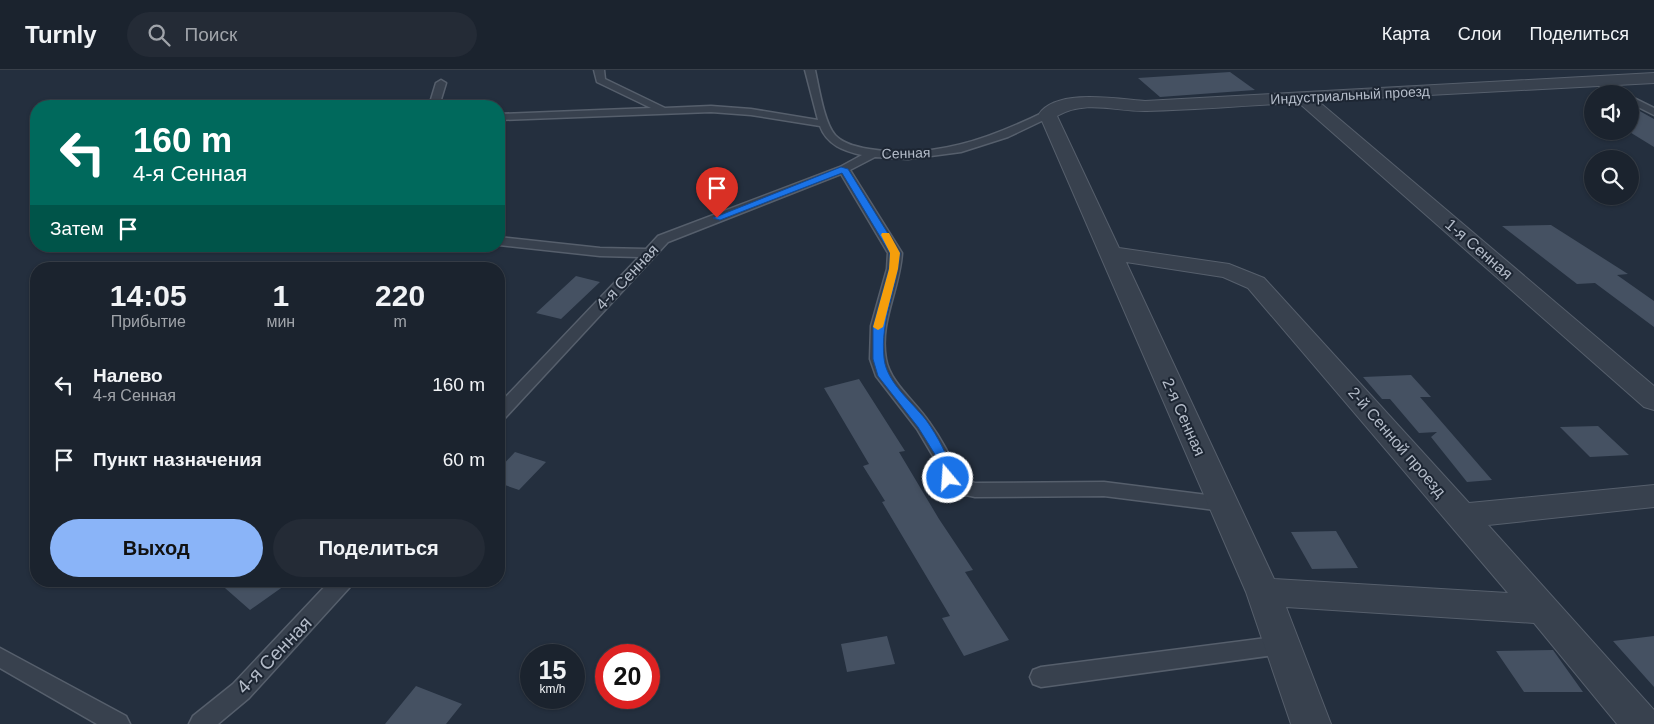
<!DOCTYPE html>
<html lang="ru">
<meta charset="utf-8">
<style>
:root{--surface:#1b232e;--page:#242b36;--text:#f1f3f6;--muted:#a0a4aa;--line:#39404a;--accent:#8ab4f8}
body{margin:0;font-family:Arial,sans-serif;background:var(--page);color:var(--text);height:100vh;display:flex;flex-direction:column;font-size:19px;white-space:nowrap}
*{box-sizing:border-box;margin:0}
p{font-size:16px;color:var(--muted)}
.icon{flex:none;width:28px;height:28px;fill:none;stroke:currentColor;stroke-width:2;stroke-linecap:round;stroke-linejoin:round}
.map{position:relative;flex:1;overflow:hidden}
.side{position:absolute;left:30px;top:192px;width:475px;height:325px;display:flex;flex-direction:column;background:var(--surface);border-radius:20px;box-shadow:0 1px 4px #0004,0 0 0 1px var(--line)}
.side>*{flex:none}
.top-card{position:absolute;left:30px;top:30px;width:475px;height:152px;border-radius:20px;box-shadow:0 1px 4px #0004,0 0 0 1px var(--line);background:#00695c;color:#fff;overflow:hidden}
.buttons{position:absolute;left:1584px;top:15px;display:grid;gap:10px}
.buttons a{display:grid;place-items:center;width:55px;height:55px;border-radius:50%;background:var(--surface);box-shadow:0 1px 4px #0004,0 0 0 1px var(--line);font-size:25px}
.speed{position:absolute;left:520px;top:574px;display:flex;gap:10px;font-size:25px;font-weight:700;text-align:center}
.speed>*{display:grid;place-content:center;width:65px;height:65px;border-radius:50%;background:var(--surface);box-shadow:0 1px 4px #0004,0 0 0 1px var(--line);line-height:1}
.speed small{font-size:12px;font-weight:400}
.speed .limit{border:8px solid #d22;background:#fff;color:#111}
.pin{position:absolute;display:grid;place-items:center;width:42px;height:42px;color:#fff;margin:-51px -21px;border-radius:50% 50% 50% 0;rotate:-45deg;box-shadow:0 0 5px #0007}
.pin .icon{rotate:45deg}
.me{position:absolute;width:55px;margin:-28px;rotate:342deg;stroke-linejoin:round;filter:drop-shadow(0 0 4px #0008)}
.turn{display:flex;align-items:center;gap:18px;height:105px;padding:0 20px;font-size:22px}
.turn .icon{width:65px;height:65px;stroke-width:2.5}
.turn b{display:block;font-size:35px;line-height:42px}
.then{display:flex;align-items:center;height:48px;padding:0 20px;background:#0003;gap:10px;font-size:19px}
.eta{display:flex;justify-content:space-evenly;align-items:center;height:85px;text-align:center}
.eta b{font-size:30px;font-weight:800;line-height:35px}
.button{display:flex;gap:10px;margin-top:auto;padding:10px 20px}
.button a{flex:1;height:58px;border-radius:30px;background:var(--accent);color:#111;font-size:20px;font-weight:800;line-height:58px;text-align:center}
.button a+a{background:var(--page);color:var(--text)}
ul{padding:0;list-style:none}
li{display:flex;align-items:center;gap:15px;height:75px;padding:0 20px}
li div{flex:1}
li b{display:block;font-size:19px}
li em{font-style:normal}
header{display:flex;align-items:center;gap:30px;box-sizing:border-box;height:70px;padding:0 25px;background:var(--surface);border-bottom:1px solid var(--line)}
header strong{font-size:24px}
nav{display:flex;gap:28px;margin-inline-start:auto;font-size:18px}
.search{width:350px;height:45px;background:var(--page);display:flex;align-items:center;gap:12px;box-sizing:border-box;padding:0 18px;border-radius:28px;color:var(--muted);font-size:19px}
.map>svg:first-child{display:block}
.building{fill:#455162}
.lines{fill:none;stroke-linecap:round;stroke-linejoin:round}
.lane-casing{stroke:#565f6c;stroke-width:3}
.street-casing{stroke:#565f6c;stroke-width:2}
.lane{fill:#38414e;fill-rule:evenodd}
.street{fill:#38414e;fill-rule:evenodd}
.route{fill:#1a73e8;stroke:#114b97}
.slow{fill:#f59e0b}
.labels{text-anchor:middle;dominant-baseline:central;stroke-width:4;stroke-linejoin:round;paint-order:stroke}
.far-street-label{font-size:14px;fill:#b4bcc9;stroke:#1d2633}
.street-label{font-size:16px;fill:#b4bcc9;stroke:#1d2633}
.near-street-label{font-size:19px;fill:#b4bcc9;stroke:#1d2633}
</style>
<header>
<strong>Turnly</strong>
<div class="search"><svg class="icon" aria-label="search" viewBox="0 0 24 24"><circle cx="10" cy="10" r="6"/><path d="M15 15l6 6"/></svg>Поиск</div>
<nav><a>Карта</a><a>Слои</a><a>Поделиться</a></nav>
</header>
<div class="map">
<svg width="1654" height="654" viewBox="0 0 1654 654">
<rect width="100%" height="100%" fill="#242f3e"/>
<!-- building -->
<path class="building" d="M1230,2L1255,20L1160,27L1138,8Z
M1630,39H1636L1654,49V77L1628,61H1630Z
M1551,155L1628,204L1617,205L1654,231V257L1595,213L1577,214L1502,156Z
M576,206L600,212L561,249L536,243Z
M1411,305L1431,327H1420L1492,410L1467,412L1431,367L1437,362L1419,363L1390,329H1382L1363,307Z
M859,309L905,381L899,382L939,449L973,500L965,502L1009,570L964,586L942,548L950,546L882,432L885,431L863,396L869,394L824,318Z
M1598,356L1629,385L1590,387L1560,357Z
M515,382L546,392L519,420L499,413V399Z
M1336,461L1358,498L1312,499L1291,462Z
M217,511H291L250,540Z
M887,566L895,594L847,602L841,574Z
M1654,566V617L1613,571Z
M1553,580L1583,622H1524L1496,581Z
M416,616L462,634L446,654H385Z"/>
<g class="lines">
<defs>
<path id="lane" d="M594,0H604L605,9L665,38L711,36L751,39L818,50L805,0H815C819,18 824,52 835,65C843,74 857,77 869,79C931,90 989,69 1044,42H1052L1053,44L1052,46L1008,67L961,82L908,89L875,87L850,100L902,183C900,219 879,252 886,289C890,313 916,332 929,352C942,370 952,389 960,409L975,413L1104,412L1223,427L1230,429L1232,434L1230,439L1223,441L1104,426L975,427L952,422L946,418L933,386L917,359L876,306L870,289L871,256L887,199L888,183L841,104L668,172L505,348L499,349V334L639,187L600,186L499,175V167L600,178L646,179L658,166L840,97L862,85C844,81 827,75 820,56L751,45L711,42L499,50V44L651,38L597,12Z
M1599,9L1623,22L1625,24H1612L1596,14L1594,12Z
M441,10L446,13L439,36H429L436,13Z
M1630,26L1654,38V45L1630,33Z
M330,511H353L350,517L249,628L218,654H189L193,646L233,614Z
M1282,566L1290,569L1293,575L1290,581L1282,584L1041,617L1033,614L1030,607L1033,600L1041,597Z
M0,578L126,646L130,654H97L0,598Z"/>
<path id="street" d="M1654,3V13L1318,31L1654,316V340L1644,337L1299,33C1249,35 1198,40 1147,41C1116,42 1087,29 1057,46L1119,178L1229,194L1264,208L1469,433L1654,415V437L1488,455L1654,640V654H1617L1534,553L1286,537L1331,654H1291L1246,522L1039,44C1057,18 1118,29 1145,31ZM1126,192L1223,207L1248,218L1508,523L1274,509Z"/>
</defs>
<!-- lane casing -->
<use href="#lane" class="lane-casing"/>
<!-- street casing -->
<use href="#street" class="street-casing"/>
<!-- lane -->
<use href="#lane" class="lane"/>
<!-- street -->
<use href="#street" class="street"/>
</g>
<!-- route -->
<path class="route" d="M841,97L848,99L900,183C897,219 880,251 884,288C886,312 912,332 926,350C939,368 948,387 955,408L953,411H944L936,386L918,357L878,306L873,289V256L889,199L890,183L842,103L720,150L713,148Z"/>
<!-- slow -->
<path class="slow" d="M882,163H889L900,183L898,199L883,257L878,260L873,257L889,199L890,183L881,165Z"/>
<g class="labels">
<!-- far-street labels -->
<g class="far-street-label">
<text transform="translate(1350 25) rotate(-3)">Индустриальный проезд</text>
<text transform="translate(906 83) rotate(-2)">Сенная</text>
</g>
<!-- street labels -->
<g class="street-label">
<text transform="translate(1479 179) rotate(41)">1-я Сенная</text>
<text transform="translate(627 207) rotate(-47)">4-я Сенная</text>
<text transform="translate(1184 347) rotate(66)">2-я Сенная</text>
<text transform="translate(1397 372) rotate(49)">2-й Сенной проезд</text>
</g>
<!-- near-street labels -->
<g class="near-street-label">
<text transform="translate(274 585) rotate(-46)">4-я Сенная</text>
</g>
</g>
</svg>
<div class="buttons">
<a><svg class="icon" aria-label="sound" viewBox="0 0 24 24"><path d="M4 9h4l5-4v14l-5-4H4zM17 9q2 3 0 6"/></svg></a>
<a><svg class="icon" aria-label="search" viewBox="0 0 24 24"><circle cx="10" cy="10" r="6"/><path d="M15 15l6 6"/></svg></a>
</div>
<div class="speed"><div>15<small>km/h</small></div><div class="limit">20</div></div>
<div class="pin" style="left:717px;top:148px;background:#d93025"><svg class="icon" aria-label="arrive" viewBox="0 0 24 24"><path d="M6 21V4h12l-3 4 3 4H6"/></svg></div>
<svg class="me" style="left:948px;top:408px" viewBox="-20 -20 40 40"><circle r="17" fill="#1a73e8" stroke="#fff" stroke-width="3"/><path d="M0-11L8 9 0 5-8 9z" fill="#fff"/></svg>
<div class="top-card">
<div class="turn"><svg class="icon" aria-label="left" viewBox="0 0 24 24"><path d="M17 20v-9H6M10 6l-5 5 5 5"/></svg><div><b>160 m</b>4-я Сенная</div></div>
<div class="then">Затем<svg class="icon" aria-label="arrive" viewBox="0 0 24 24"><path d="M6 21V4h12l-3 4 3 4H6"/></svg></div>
</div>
<section class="side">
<div class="eta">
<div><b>14:05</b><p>Прибытие</p></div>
<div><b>1</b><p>мин</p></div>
<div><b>220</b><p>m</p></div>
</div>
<ul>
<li><svg class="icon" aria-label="left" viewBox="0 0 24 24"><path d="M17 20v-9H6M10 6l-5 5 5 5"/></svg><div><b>Налево</b><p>4-я Сенная</p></div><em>160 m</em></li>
<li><svg class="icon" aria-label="arrive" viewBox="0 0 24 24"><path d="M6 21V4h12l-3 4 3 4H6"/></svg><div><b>Пункт назначения</b></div><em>60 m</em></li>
</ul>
<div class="button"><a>Выход</a><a>Поделиться</a></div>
</section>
</div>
